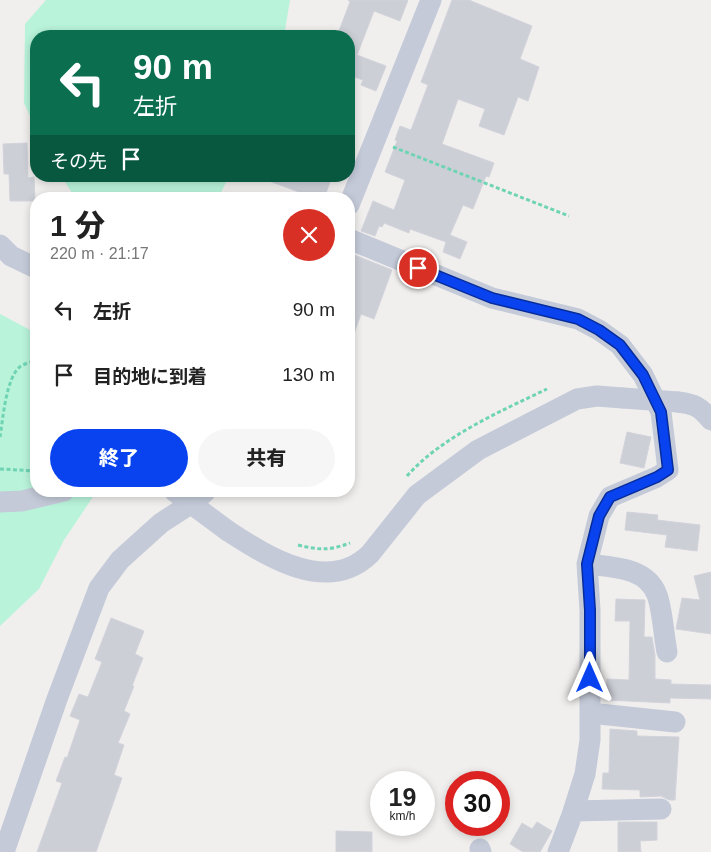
<!DOCTYPE html>
<html lang="ja">
<meta charset="utf-8">
<style>
:root{--surface:#fff;--page:#f6f6f6;--text:#222;--muted:#767676;--accent:#0943f0}
body{margin:0;font-family:Arial,"Noto Sans JP",sans-serif;background:var(--page);color:var(--text);height:100vh;display:flex;flex-direction:column;font-size:19px;white-space:nowrap}
*{box-sizing:border-box;margin:0}
p{font-size:16px;color:var(--muted)}
.icon{flex:none;width:28px;height:28px;fill:none;stroke:currentColor;stroke-width:2;stroke-linecap:round;stroke-linejoin:round}
.map{position:relative;flex:1;overflow:hidden}
.panel{position:absolute;left:30px;top:192px;width:325px;height:305px;display:flex;flex-direction:column;background:var(--surface);border-radius:20px;box-shadow:0 2px 8px #0003}
.panel>*{flex:none}
.banner{position:absolute;left:30px;top:30px;width:325px;height:152px;border-radius:20px;box-shadow:0 2px 8px #0003;background:#0b6e4f;color:#fff;overflow:hidden}
.speed{position:absolute;left:370px;top:771px;display:flex;gap:10px;font-size:25px;font-weight:700;text-align:center}
.speed>*{display:grid;place-content:center;width:65px;height:65px;border-radius:50%;background:var(--surface);box-shadow:0 2px 8px #0003;line-height:1}
.speed small{font-size:12px;font-weight:400}
.speed .limit{border:8px solid #d22;background:#fff;color:#111}
.pin{position:absolute;display:grid;place-items:center;width:42px;height:42px;color:#fff;margin:-21px;border:2px solid #fff;border-radius:50%;box-shadow:0 1px 5px #0007}
.me{position:absolute;width:55px;margin:-28px;rotate:0deg;stroke-linejoin:round;filter:drop-shadow(0 0 4px #0008)}
.turn{display:flex;align-items:center;gap:18px;height:105px;padding:0 20px;font-size:22px}
.turn .icon{width:65px;height:65px;stroke-width:2.5}
.turn b{display:block;font-size:35px;line-height:42px}
.then{display:flex;align-items:center;height:48px;padding:0 20px;background:#0003;gap:10px;font-size:19px}
.round{display:grid;place-items:center;flex:none;width:52px;height:52px;border-radius:26px;background:var(--page)}
.head{display:flex;align-items:center;justify-content:space-between;height:85px;padding:0 20px}
h1{font-size:30px;font-weight:800;line-height:38px}
.action{display:flex;gap:10px;margin-top:auto;padding:10px 20px}
.action a{flex:1;height:58px;border-radius:30px;background:var(--accent);color:#fff;font-size:20px;font-weight:800;line-height:58px;text-align:center}
.action a+a{background:var(--page);color:var(--text)}
ul{padding:0;list-style:none}
li{display:flex;align-items:center;gap:15px;height:65px;padding:0 20px}
li div{flex:1}
li b{display:block;font-size:19px}
li em{font-style:normal}
.map>svg:first-child{display:block}
.green{fill:#b9f3da}
.building{fill:#cdcfd7;stroke:#d2d3db}
.lines{fill:none;stroke-linecap:round;stroke-linejoin:round}
.path{stroke:#6ed4b4;stroke-width:3;stroke-dasharray:4 2.5;stroke-linecap:butt}
.minor{stroke:#c4cad8;stroke-width:21}
.minor-bridge{stroke:#c4cad8;stroke-width:21}
.route-casing{stroke:#062c9c;stroke-width:12}
.route{stroke:#0943f0;stroke-width:9}
</style>
<div class="map">
<svg width="711" height="852" viewBox="0 0 711 852">
<rect width="100%" height="100%" fill="#f1efee"/>
<!-- green -->
<path class="green" d="M46,0H290L284,36H36V129L24,103L25,24Z
M61,176H229L218,199H76Z
M0,314L36,333V491H97L64,540L39,589L0,626Z"/>
<!-- building -->
<path class="building" d="M348,0H408L400,21L374,11L357,55L386,66L376,91L361,85L363,80L349,75V36H337L350,2Z
M452,0H469L532,26L520,59L539,67L528,101L518,97L504,135L479,126L485,109L458,99L442,144L494,163L489,177L486,176L473,209L463,205L450,235L467,242L460,259L443,252L446,242L410,229L409,233L384,223L382,227L379,226L375,236L361,231L373,201L394,210L405,180L385,172L397,141L395,140L400,126L411,130L428,85L421,82Z
M27,143L28,178L34,177L35,201H10L9,174H4L3,144Z
M261,176H332L324,199H318L261,178Z
M352,254L392,270L374,319L361,314L351,342H349V263Z
M627,432L651,437L644,468L620,463Z
M627,512L658,515L657,520L700,525L697,551L665,547L667,535L625,530Z
M711,572V634L676,629L682,598L700,600L694,576Z
M616,599L645,600L644,637H652L655,655V679L671,680V684L711,685V699L670,698V703L606,700L607,679L629,680L630,621H615Z
M111,618L144,631L135,654L143,658L132,686H134L124,711L130,714L118,743L124,745L114,775L122,778L96,852H37L62,783L56,781L65,757L67,758L80,720L70,716L79,694L88,697L102,662L95,659Z
M610,729L637,731V736L679,737L675,800H669L661,796L640,797V790L602,789L603,773H609Z
M537,822L552,831L540,852H523L510,844L522,823L532,829Z
M618,822H657V840L640,841L641,852H618Z
M336,831L372,832V852H336Z"/>
<g class="lines">
<!-- path -->
<path class="path" d="M393,147L569,216
M0,437C3,419 6,376 21,366C26,363 32,362 36,360
M0,469L36,471
M407,476C441,437 501,411 547,389
M298,545C319,550 328,551 350,543"/>
<!-- minor -->
<path class="minor" d="M349,205L431,0
M349,239L492,298L578,319L599,330L620,345L643,375L661,412L668,470L657,477L610,497L599,516L587,564L590,610V740L585,774L572,815L558,852
M0,245L11,256L36,268
M678,402C695,404 700,407 711,420
M0,502L22,501L64,491
M228,531C268,557 328,595 370,554L417,495L478,450L577,399L597,396L623,398
M587,564C612,567 647,567 657,595C662,607 664,637 667,652
M590,713L675,722
M573,811L661,809
M480,849L481,852
M4,852L57,699L99,588L120,560L161,523L195,501L206,491"/>
<!-- minor-bridge -->
<path class="minor-bridge" d="M623,398L678,402
M174,491L228,531"/>
</g>
<g class="lines">
<defs>
<path id="route" d="M418,268L492,298L578,319L599,330L620,345L643,375L661,412L668,470L657,477L610,497L599,516L587,564L590,610V678"/>
</defs>
<!-- route casing -->
<use href="#route" class="route-casing"/>
<!-- route -->
<use href="#route" class="route"/>
</g>
</svg>
<div class="speed"><div>19<small>km/h</small></div><div class="limit">30</div></div>
<div class="pin" style="left:418px;top:268px;background:#d93025"><svg class="icon" aria-label="arrive" viewBox="0 0 24 24"><path d="M6 21V4h12l-3 4 3 4H6"/></svg></div>
<svg class="me" style="left:590px;top:678px" viewBox="-20 -20 40 40"><path d="M0-17L14 15 0 8-14 15z" fill="#0943f0" stroke="#fff" stroke-width="4"/></svg>
<div class="banner">
<div class="turn"><svg class="icon" aria-label="left" viewBox="0 0 24 24"><path d="M17 20v-9H6M10 6l-5 5 5 5"/></svg><div><b>90 m</b>左折</div></div>
<div class="then">その先<svg class="icon" aria-label="arrive" viewBox="0 0 24 24"><path d="M6 21V4h12l-3 4 3 4H6"/></svg></div>
</div>
<section class="panel">
<div class="head"><div><h1>1 分</h1><p>220 m · 21:17</p></div><a class="round" style="background:#d93025;color:#fff"><svg class="icon" aria-label="close" viewBox="0 0 24 24"><path d="M6 6l12 12M18 6L6 18"/></svg></a></div>
<ul>
<li><svg class="icon" aria-label="left" viewBox="0 0 24 24"><path d="M17 20v-9H6M10 6l-5 5 5 5"/></svg><div><b>左折</b></div><em>90 m</em></li>
<li><svg class="icon" aria-label="arrive" viewBox="0 0 24 24"><path d="M6 21V4h12l-3 4 3 4H6"/></svg><div><b>目的地に到着</b></div><em>130 m</em></li>
</ul>
<div class="action"><a>終了</a><a>共有</a></div>
</section>
</div>
